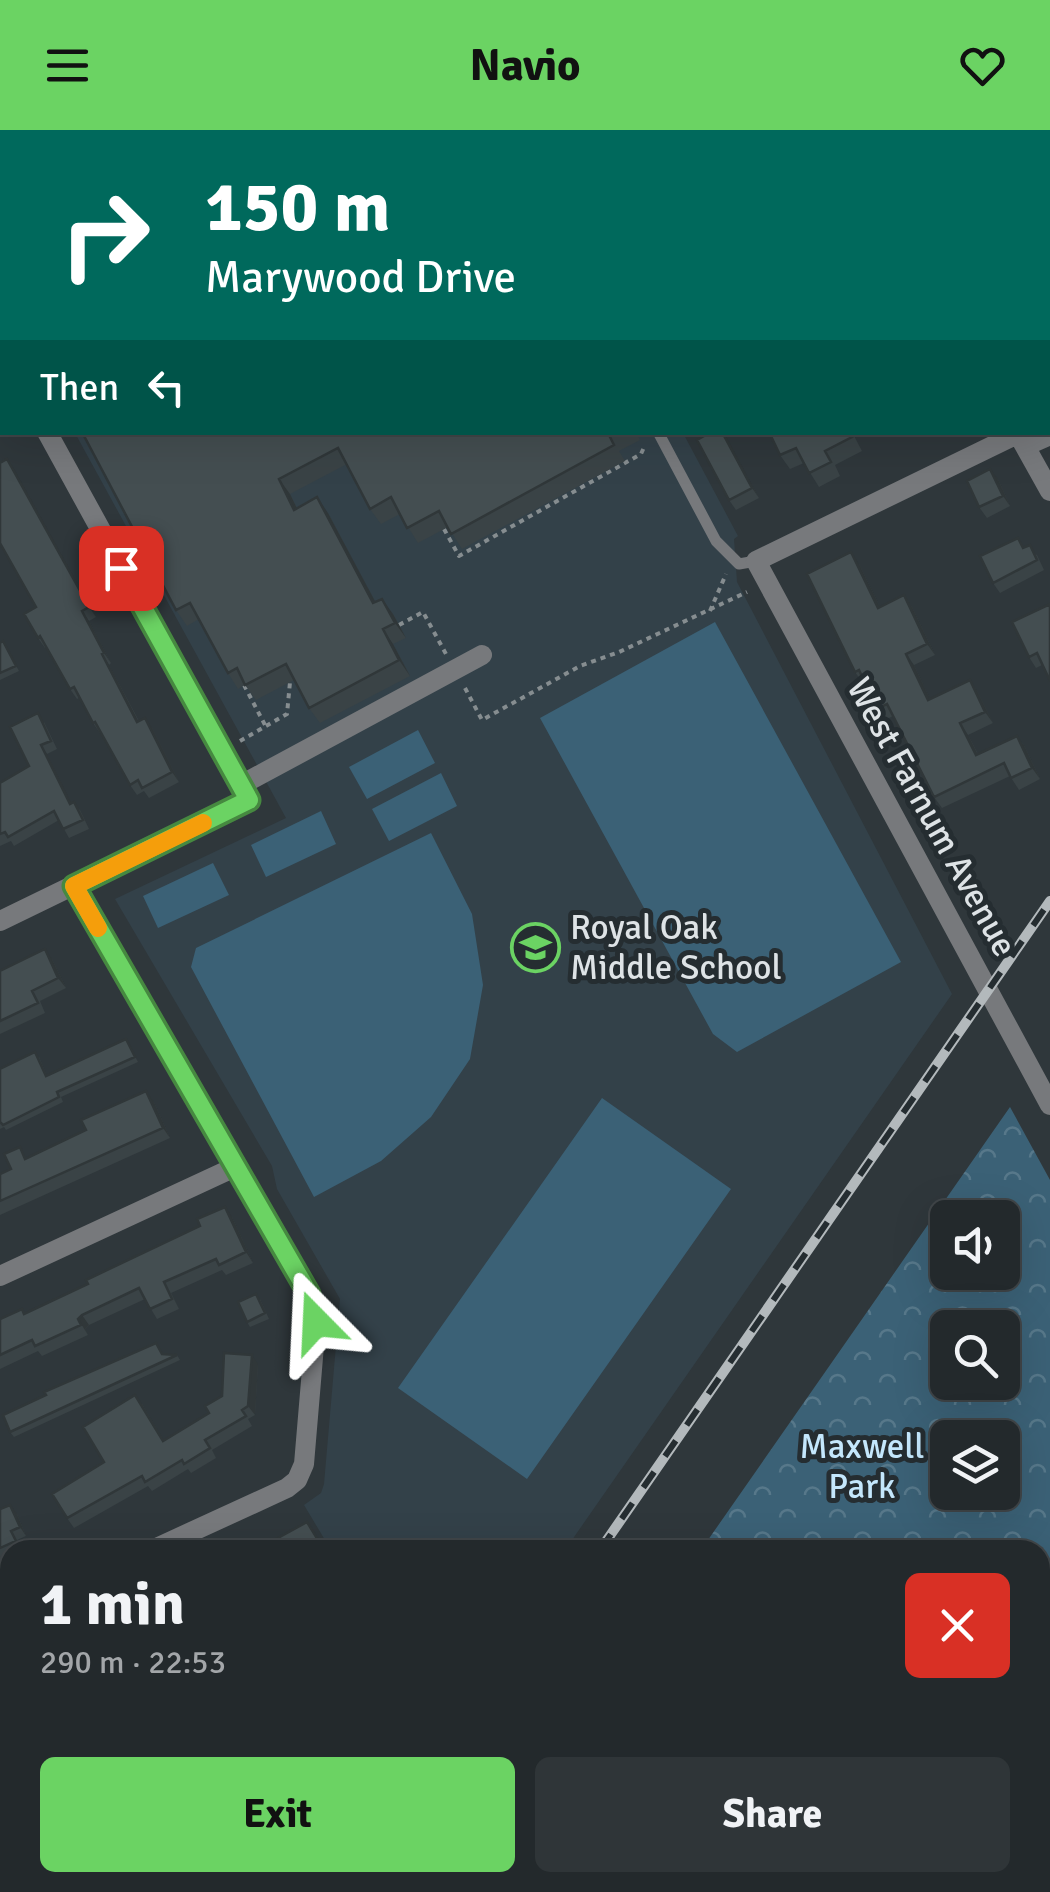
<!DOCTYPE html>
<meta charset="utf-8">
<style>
:root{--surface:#23292c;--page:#2f3538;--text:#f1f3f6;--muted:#a3a6a9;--line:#404548;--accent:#6bd363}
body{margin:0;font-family:Signika,sans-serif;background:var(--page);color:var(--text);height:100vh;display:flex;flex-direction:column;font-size:38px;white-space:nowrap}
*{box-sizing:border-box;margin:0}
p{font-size:32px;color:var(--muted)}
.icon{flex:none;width:55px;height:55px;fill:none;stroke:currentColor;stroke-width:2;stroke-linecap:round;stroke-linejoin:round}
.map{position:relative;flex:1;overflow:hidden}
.drawer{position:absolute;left:0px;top:1410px;width:1050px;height:352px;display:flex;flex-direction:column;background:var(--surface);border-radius:30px 30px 0 0;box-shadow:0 10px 40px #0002,0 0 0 2px var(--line)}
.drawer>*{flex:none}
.guide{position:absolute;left:0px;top:0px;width:1050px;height:305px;box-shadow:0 10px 40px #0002,0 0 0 2px var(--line);background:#00695c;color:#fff;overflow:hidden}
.buttons{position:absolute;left:930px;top:1070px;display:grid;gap:20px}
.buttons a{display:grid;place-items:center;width:90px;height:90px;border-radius:15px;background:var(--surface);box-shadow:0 10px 40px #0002,0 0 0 2px var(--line);font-size:50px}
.pin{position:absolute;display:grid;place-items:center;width:85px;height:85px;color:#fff;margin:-42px;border-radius:20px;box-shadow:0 5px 15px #0006}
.me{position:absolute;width:110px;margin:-55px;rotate:339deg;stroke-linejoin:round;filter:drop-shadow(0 0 8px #0008)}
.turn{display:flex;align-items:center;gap:35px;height:210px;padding:0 40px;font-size:45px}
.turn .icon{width:130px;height:130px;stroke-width:2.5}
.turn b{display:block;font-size:70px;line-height:85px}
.then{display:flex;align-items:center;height:95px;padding:0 40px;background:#0003;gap:20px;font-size:38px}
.round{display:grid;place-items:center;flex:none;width:105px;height:105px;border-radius:15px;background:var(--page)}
.overview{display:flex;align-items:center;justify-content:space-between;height:170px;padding:0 40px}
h1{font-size:60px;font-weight:700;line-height:75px}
.cta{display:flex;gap:20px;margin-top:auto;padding:20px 40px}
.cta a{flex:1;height:115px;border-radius:15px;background:var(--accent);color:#111;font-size:40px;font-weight:700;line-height:115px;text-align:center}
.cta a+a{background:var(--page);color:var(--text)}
header{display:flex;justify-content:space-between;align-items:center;height:130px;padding:0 40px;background:var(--accent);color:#111;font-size:45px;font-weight:700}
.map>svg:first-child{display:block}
.built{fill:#334149}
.park{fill:url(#park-crowns);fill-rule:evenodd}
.pitch{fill:#3b6176}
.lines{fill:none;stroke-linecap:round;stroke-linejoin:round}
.path{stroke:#868d90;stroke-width:4;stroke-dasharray:5 5;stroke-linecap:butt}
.lane{stroke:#77797c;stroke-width:11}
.street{stroke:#77797c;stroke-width:20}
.secondary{stroke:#9b9fa4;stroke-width:20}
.rail-casing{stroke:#b3b9bc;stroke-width:10}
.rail{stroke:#252d31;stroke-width:6;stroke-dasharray:19;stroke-linecap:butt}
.wall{fill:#3a4346}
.shaded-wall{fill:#303739}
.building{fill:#444e51;stroke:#303739;stroke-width:2.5}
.route-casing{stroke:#468940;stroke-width:25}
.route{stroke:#6bd363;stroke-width:18}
.slow{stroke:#f59e0b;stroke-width:18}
.labels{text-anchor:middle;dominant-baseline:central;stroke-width:10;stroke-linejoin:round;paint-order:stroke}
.street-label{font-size:35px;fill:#dee3e6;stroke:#252d31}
.poi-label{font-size:35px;fill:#dee3e6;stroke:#252d31;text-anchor:start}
.park-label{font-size:35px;fill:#c4e7fc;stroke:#252d31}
</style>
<header><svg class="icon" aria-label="menu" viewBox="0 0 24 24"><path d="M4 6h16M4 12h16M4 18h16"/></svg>Navio<svg class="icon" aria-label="heart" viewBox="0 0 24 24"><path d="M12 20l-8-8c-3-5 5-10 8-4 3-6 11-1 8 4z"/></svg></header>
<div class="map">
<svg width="1050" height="1762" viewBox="0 0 1050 1762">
<defs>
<pattern id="park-crowns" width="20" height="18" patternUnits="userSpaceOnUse" patternTransform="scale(2.5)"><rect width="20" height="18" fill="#3b6176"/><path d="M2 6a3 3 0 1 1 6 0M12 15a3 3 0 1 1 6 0" fill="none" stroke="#57788a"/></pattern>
</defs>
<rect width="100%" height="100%" fill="#2f373b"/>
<!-- built -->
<path class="built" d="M230,0H670L671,2H225Z
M75,303H683L738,406L734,409L737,452L952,864L565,1420H331L304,1375L321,1363L324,1354L340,1169L277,1059L272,1036L115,769L286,688Z"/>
<!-- park -->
<path class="park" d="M1010,977L1050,1050V1653L1040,1658V1420H701ZM948,1088H1002V1142H948ZM948,1198H1002V1252H948ZM948,1308H1002V1362H948Z
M470,1753V1752L836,1753L816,1762H463Z"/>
<!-- pitch -->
<path class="pitch" d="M715,492L901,832L737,922L713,904L540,588Z
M418,600L435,633L367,669L349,637Z
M441,643L457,676L389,711L372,679Z
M321,681L336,714L266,747L251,715Z
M431,703L472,784L483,855L470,929L431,987L381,1031L314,1067L191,837L196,818Z
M213,733L229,765L158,798L143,766Z
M602,968L731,1059L527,1349L398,1258Z"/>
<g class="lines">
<!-- path -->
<path class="path" d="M296,0L298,2
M0,155L2,158
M444,399L459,426L641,324L645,315
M710,481L726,444
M399,495L423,482L446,524
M244,555L265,595
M465,558L482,590L580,536L619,522L747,462
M240,611L287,584L290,552"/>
<!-- lane -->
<path class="lane" d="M327,0L329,2
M656,0L657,2
M849,2L854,0
M1048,31L1050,29
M658,302L716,411L739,434L756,431"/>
<!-- street -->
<path class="street" d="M866,0L867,2
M0,218L2,223
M1017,302L1050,361
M1017,304L756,431L1050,975
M1025,316L1050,305
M241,655L482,525
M74,756L315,1178L316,1192L304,1334L297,1350L287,1358L152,1420
M0,791L249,670L47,302
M0,1146L235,1037
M0,1490L10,1485
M1040,1694L1050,1689
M930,1752L936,1762
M153,1762L172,1752
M896,1762L916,1752"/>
<!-- secondary -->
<path class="secondary" d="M160,2L165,0
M0,79L2,78"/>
<defs>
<path id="rail" d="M600,1420L1050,771
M362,1762L369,1752"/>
</defs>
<!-- rail casing -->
<use href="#rail" class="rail-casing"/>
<!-- rail -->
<use href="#rail" class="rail"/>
</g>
<!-- wall -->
<path class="wall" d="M757,0H791L786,2H758Z
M970,0H1044L1039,2H971Z
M1050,40V86L1048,87V41Z
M1048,206L1050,210V232L1048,236Z
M82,302H636L640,310L619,321L625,331L462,419L448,397L418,413L400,384L381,394L370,379L347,334L290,364L297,378L328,383L375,472L393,484L406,508L393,514L410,546L320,593L309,578L294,550L256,570L245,555L238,559L228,543L199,489L187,496L176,480Z
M723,302L759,368L736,380L729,370Z
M769,302H852L862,321L835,335L840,346L819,357L804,333L790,339L780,325Z
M7,329L96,487L89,491L111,533L109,535L139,591L152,598L179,652L149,668L144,661L137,665L130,655L101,602L100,603L93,593L79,568L77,569L70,559L46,517L45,518L38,508L36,477Z
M998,349L1010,376L987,388L979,377Z
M1025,417L1037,425L1044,440L1000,463L993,453Z
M859,434L880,477L904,465L912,477L935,525L914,535L930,569L970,550L977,561L993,593L968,605L978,624L1017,606L1025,617L1040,649L1019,660L1010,646L942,678L934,667L893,586L885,590L877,579L865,552L863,553L855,542Z
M1050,474L1042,535L1036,538L1029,527Z
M3,511L19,541L0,550V513Z
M44,592L57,619L47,624L71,673L80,680L89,699L69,708L59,690L14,716L11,711L0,716V653L29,636Z
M52,829L66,858L40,871L45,883L0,904V841Z
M126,909L138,932L61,967L63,972L6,1000L4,997L0,999V939L39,927L47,946Z
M154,972L170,1008L0,1085V1044L11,1039L27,1028Z
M232,1087L253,1133L226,1145L222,1140L171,1163L179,1179L157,1189L145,1169L89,1195L85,1199L88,1205L42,1226L38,1221L0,1239V1189L22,1179L24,1183Z
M260,1169L269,1189L250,1197L247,1192Z
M177,1225L180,1230L14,1307L10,1302Z
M258,1234L255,1285L248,1289L252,1296L212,1320L216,1328L191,1343L188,1339L152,1361L148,1356L74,1398L67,1388L142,1274L164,1311L209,1283L222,1266Z
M0,1379L17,1384L26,1406L17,1410L22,1420H10V1426L0,1431Z
M2,1525L7,1532L10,1530V1583L0,1588V1526Z
M10,1752H52L35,1762H0Z"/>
<!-- shaded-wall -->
<path class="shaded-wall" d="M723,302L727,308L759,368L752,358Z
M7,329L14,339L96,487L89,477Z
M990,339L998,349L1010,376L1003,366Z
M279,349L290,364L305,395L294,380Z
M317,367L328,383L384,488L373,473Z
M851,422L859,434L886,489L878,478Z
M904,465L912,477L935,525L927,514Z
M382,469L393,484L406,508L395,493Z
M82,481L89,491L111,533L104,523Z
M383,499L393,514L410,546L399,530Z
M102,524L109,535L144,602L137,592Z
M906,524L914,535L936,581L928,570Z
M970,550L977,561L993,593L985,582Z
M145,588L152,598L179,652L172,642Z
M960,593L968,605L984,637L976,625Z
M1017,606L1025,617L1040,649L1032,638Z
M41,615L47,624L76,682L70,674Z
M45,819L52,829L66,858L58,848Z
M146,961L154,972L170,1008L163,998Z
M225,1077L232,1087L253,1133L246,1122Z
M82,1185L89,1195L85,1199L88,1205L78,1189Z
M252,1225L258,1234L255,1285L248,1276Z
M10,1375L17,1384L26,1406L20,1397Z"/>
<!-- building -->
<path class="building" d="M970,0H1012L1007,2H971Z
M1050,40V70L1048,71V41Z
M82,302H614L609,305L614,315L451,404L439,381L407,398L391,367L370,379L338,318L279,349L294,380L317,367L373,473L382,469L395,493L383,499L399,530L309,578L286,534L245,555L237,538L228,543L190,473L176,480Z
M711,302H722L752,358L729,370L697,310Z
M769,302H849L852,307L825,321L831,332L809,343L796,318L780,325Z
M7,329L89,477L82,481L104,523L102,524L137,592L145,588L172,642L142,658L138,650L130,655L95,592L93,593L74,557L70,559L40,506L38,508L24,484L36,477L0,413V333Z
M990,339L1003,366L979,377L967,351Z
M1018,408L1023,418L1030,415L1037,430L993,453L980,426Z
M851,422L878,478L904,465L927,514L906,524L928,570L970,550L985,582L960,593L976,625L1017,606L1032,638L1011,648L1004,633L934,667L887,574L877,579L859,540L855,542L807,444Z
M1050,474V551L1037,523L1029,527L1012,492Z
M3,511L16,536L0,543V513Z
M38,583L51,611L41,615L70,674L74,672L83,690L63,699L54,681L8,707L5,702L0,704V653L29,636L10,597Z
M45,819L58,848L32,861L38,873L0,891V841Z
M126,909L135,927L57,962L59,967L3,995L0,992V939L35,922L46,946Z
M146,961L163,998L0,1071V1044L11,1039L4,1024L20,1017L25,1029L86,1000L81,990Z
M225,1077L246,1122L219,1135L216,1129L164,1152L172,1169L150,1179L139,1158L82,1185L78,1189L81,1195L35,1216L32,1210L0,1225V1189L22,1179L24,1184L88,1154L86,1150L200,1096L197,1089Z
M256,1164L265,1183L247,1192L238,1172Z
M156,1213L162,1224L177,1225L10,1302L3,1285L46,1265L44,1262Z
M224,1223L252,1225L248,1276L242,1280L246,1286L205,1310L210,1318L184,1334L182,1330L145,1352L142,1346L67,1388L52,1364L104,1332L83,1297L135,1265L163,1311L209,1283L205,1276L222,1266Z
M10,1375L20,1397L11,1401L16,1411L0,1418V1379Z
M307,1392L321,1415L313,1420H256Z
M2,1525L6,1532L10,1530V1571L0,1576V1526Z
M10,1617V1662L0,1640V1621Z
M10,1685V1752H28L11,1762H0V1690Z
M1050,1735V1762H1021L1019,1759L1032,1752H1040V1739Z
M261,1752H279L283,1762H240Z"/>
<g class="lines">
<defs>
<path id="route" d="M121,438L249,670L74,756L309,1164L316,1192"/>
</defs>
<!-- route casing -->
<use href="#route" class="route-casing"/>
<!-- route -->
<use href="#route" class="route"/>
<!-- slow -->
<path class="slow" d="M98,798L74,756L203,693"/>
</g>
<!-- icons -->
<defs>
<symbol id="school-ring" viewBox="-11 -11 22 22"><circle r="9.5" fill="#252d31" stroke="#6bd363" stroke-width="1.5"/><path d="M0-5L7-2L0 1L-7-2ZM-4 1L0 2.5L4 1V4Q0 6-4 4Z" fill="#6bd363"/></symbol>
</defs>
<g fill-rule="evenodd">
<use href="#school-ring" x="508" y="790" width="55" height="55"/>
</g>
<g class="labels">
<!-- street labels -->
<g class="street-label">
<text transform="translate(932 687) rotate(61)">West Farnum Avenue</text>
</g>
<!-- poi labels -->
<g class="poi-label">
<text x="570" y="797">Royal Oak<tspan x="570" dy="40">Middle School</tspan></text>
</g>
<!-- park labels -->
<g class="park-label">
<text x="862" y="1316">Maxwell<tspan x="862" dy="40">Park</tspan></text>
</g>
</g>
</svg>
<div class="buttons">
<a><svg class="icon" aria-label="sound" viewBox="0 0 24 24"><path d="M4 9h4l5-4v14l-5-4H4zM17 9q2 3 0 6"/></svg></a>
<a><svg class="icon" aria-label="search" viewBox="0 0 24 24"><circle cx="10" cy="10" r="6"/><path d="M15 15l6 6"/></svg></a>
<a><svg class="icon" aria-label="layers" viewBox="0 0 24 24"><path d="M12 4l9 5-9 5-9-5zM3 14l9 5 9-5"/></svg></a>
</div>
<div class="pin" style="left:121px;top:438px;background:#d93025"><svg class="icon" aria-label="arrive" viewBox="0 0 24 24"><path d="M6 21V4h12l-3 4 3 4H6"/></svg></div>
<svg class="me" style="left:316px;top:1192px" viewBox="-20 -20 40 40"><path d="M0-17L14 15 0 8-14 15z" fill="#6bd363" stroke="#fff" stroke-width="4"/></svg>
<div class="guide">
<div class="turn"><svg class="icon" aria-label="right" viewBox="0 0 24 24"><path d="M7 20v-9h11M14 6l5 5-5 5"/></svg><div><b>150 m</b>Marywood Drive</div></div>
<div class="then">Then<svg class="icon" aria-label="left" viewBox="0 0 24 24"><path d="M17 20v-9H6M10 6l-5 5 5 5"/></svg></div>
</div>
<section class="drawer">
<div class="overview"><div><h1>1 min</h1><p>290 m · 22:53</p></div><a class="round" style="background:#d93025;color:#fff"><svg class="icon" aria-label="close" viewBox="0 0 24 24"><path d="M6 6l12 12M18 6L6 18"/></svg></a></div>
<div class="cta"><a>Exit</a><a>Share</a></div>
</section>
</div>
